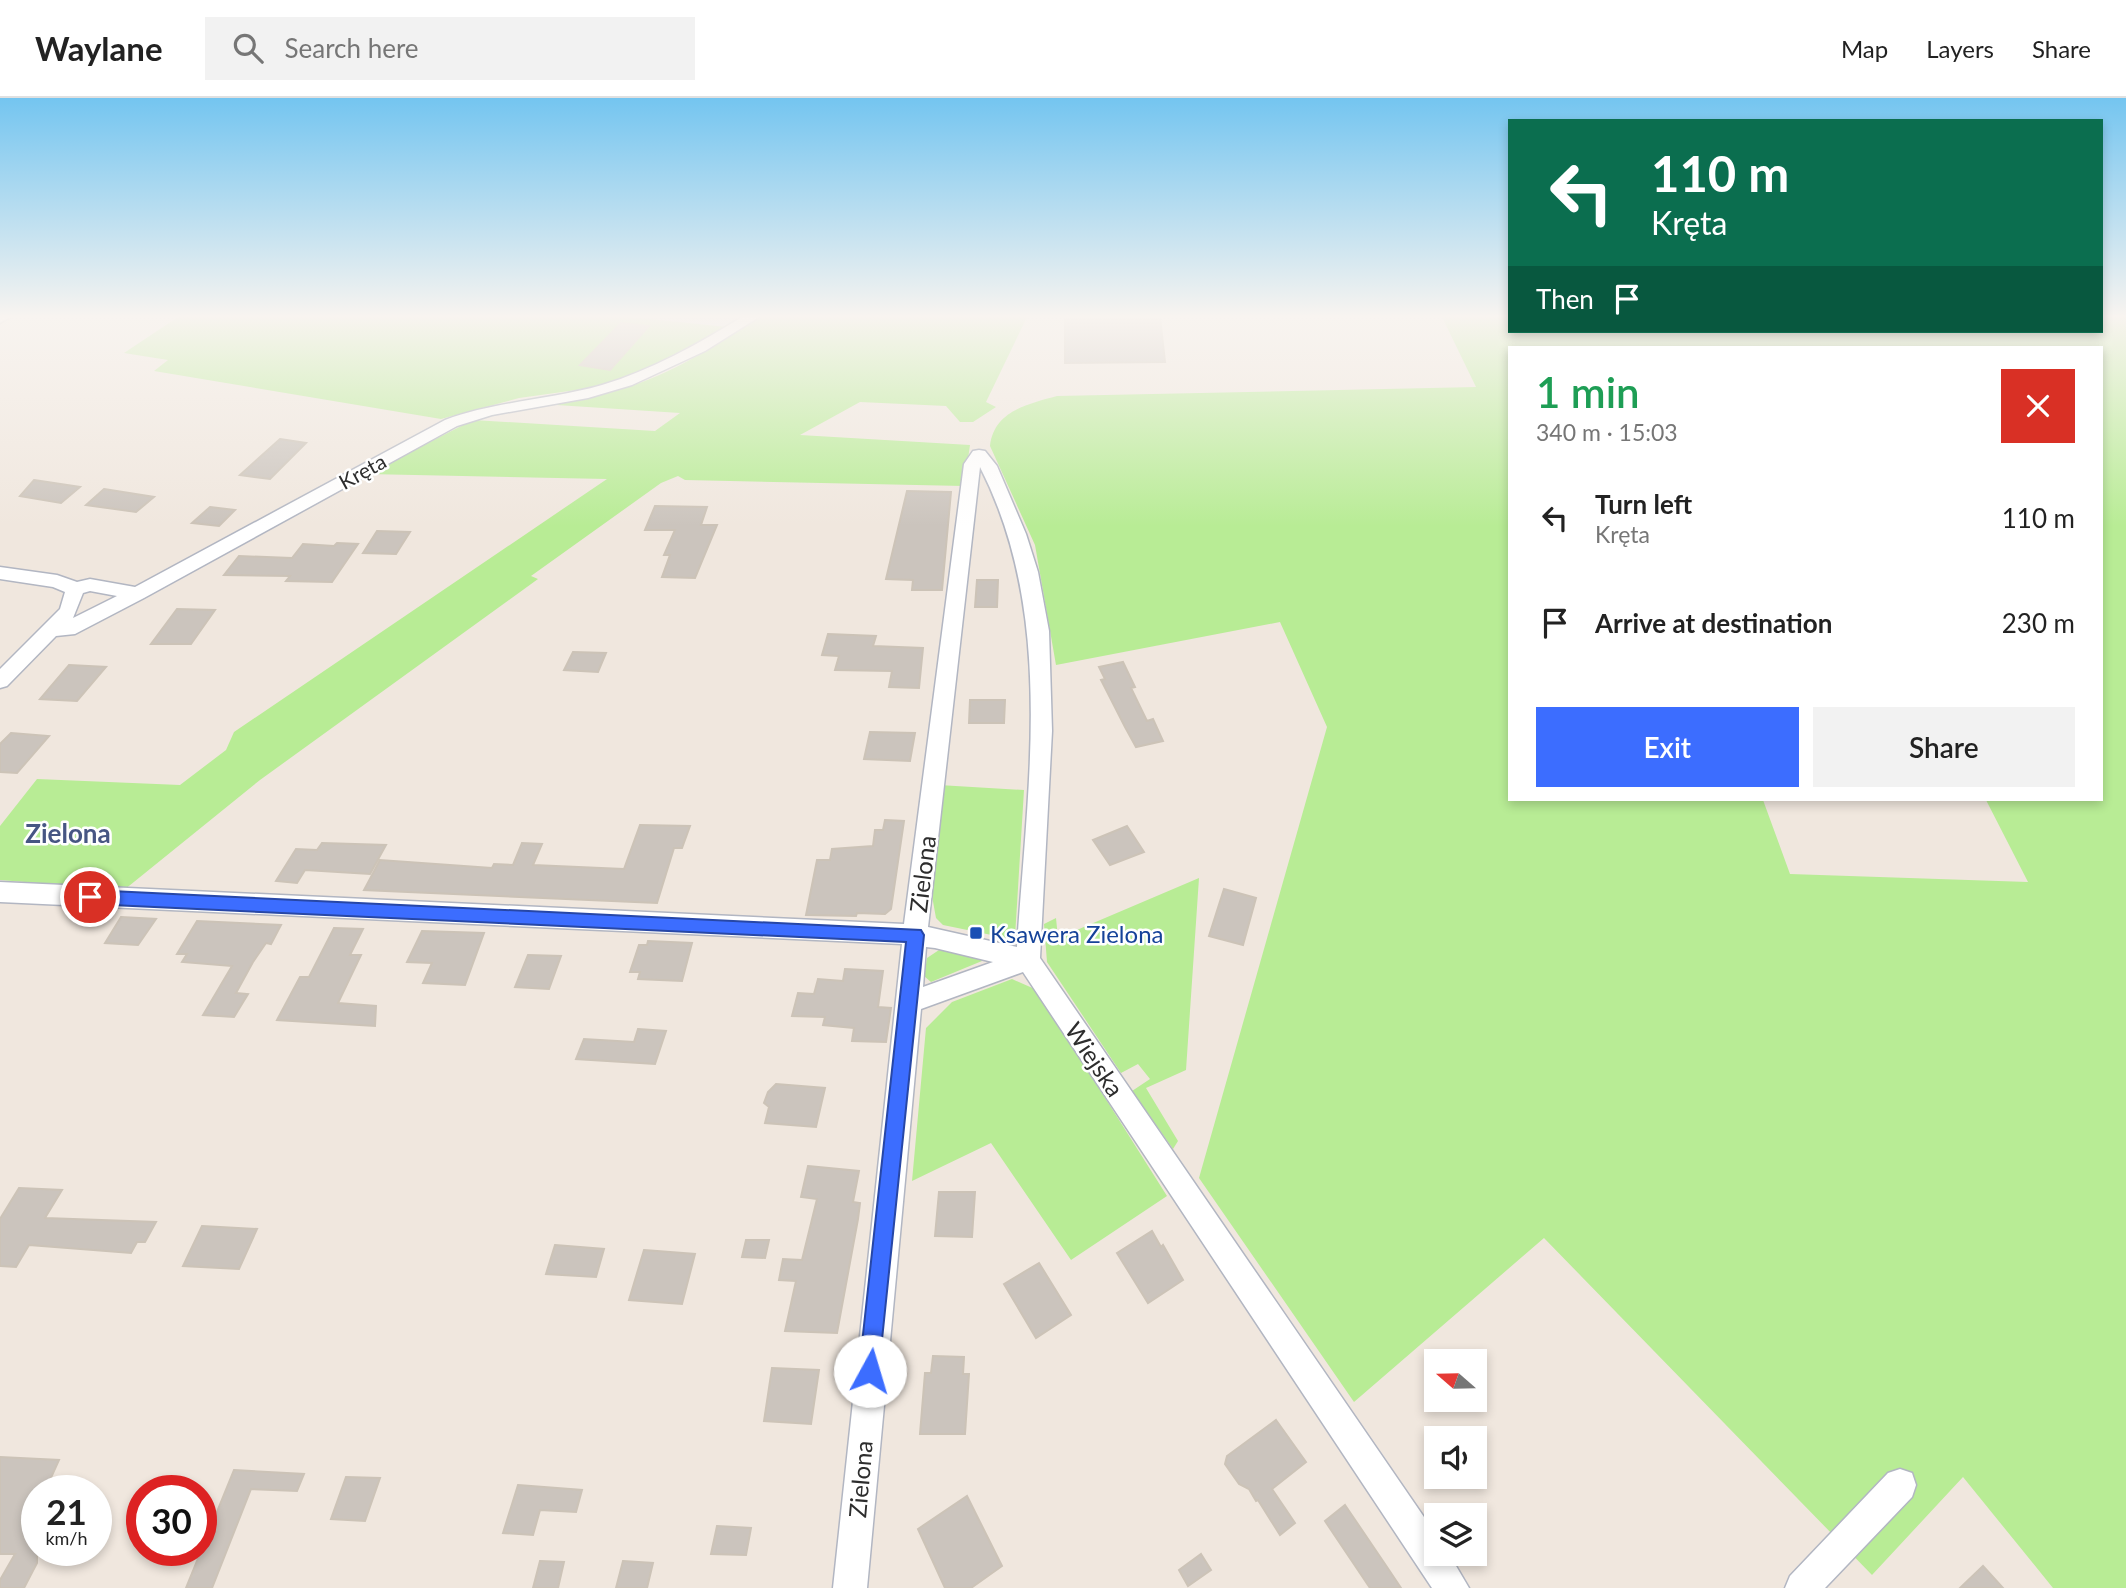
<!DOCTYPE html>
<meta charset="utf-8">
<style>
:root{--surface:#fff;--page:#f2f2f2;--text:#222;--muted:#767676;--line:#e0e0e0;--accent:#3c6dff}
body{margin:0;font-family:Lato,sans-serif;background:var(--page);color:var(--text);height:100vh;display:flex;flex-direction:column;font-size:26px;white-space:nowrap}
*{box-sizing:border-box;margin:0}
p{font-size:23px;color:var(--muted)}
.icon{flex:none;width:38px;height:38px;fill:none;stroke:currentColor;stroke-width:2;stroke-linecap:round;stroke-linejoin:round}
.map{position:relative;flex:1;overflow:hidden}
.sheet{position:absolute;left:1508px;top:248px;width:595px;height:455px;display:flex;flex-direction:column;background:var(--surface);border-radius:0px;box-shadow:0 4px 10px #0003}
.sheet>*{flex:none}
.hud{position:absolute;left:1508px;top:21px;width:595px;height:214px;border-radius:0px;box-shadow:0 4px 10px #0003;background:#0b6e4f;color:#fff;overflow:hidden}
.needle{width:46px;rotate:290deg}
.fabs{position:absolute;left:1424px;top:1251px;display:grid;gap:14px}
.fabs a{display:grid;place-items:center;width:63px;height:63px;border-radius:0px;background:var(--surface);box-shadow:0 4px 10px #0003;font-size:35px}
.speed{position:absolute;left:21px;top:1377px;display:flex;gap:14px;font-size:35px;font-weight:700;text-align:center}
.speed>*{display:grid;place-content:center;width:91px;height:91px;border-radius:50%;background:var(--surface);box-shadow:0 4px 10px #0003;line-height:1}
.speed small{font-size:18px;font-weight:400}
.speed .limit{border:10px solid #d22;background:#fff;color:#111}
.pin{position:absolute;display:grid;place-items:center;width:60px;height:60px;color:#fff;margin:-30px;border:4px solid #fff;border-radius:50%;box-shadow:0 2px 7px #0007}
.me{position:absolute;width:77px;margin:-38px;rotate:6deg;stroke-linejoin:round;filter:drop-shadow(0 0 5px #0008)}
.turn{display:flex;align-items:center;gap:24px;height:147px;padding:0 28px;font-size:32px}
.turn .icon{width:91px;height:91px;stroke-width:2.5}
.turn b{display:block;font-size:49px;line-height:60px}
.then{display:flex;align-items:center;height:66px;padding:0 28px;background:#0003;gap:14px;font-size:26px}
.round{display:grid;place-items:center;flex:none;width:74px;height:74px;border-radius:0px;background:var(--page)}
.head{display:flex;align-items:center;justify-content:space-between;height:119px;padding:0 28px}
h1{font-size:42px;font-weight:600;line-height:52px;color:#1e9e55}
.primary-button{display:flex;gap:14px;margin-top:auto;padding:14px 28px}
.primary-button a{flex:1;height:80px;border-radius:0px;background:var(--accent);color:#fff;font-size:28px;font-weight:600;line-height:80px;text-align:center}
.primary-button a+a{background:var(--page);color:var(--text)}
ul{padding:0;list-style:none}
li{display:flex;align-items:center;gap:21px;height:105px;padding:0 28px}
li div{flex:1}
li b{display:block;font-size:26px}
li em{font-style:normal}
header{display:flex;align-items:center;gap:42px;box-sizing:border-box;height:98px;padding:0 35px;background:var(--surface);border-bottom:2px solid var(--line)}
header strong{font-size:33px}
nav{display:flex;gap:38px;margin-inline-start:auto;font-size:24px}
.search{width:490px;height:63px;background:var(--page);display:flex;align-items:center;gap:18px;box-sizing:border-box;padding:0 24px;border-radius:0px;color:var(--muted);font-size:26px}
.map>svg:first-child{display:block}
.industrial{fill:#e1dfe8}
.green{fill:#b8ec95;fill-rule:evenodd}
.building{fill:#cbc4bd;stroke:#ccc3b7;stroke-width:2}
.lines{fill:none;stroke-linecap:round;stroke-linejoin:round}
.street-casing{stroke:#b2b6c2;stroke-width:3}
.street{fill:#fff;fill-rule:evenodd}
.route{fill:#3c6dff;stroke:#2747a6;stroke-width:2}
.transit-dot{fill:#1a4fb4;stroke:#fff;stroke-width:2.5}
.labels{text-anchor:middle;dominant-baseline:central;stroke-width:5;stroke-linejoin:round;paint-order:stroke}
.far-street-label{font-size:21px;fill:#2d2d2d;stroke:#fff}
.street-label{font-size:24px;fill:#2d2d2d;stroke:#fff}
.transit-label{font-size:24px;fill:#164399;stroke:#fff;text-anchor:start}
.neighbourhood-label{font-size:26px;font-weight:bold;fill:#475683;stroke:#fff}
</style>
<header>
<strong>Waylane</strong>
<div class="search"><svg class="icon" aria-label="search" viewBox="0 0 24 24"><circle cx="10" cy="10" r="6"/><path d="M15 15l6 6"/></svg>Search here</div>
<nav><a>Map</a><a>Layers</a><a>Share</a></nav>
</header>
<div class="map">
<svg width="2126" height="1490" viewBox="0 0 2126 1490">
<rect width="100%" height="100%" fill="#f0e7de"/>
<!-- industrial -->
<path class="industrial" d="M630,219H741L727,229Z"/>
<!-- green -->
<path class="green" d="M178,219H630L727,229L634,277L598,289L519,300L441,321L154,273L168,262L124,255Z
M760,219H1027L986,304L996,309L973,324H960L946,308L860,304L800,337L970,347L964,388L685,382L678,378L661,385L531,478L538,481L260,682L124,792L0,782V728L37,681L180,687L226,652L234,634L607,381L367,376L473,322L655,333L680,315L541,306C567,301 594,298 621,291C671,277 716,247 760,219Z
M1442,219H1510V233H2102V219H2126V1490H2053L1963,1379L1872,1477L1544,1140L1354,1304L1199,1080L1327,629L1280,524L1056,567L1035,447L990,348C994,313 1028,306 1057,298L1476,289ZM1510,250H2102V702H1986L2028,784L1790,776L1763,702H1510Z
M939,687L1024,692L1015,839L1011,841L943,827L936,820L932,798L926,797Z
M1199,780L1186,972L1146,990L1178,1043L1173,1051L1132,993L1150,981L1138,966L1121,975L1047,864L1044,826L1056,820L1058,840Z
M939,852L980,860L982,863L931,884L924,878L927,860Z
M1012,881L1037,892L1167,1098L1071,1162L991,1045L912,1083L926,930L952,904Z"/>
<!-- building -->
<path class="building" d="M1065,219H1160L1165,264L1065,265Z
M621,225L649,228L610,272L580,267Z
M280,341L306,345L270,381L240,377Z
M34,382L80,389L61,405L20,398Z
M104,391L154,399L136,414L86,407Z
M907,393L951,394L942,492H912L913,482L886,481Z
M655,408L707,409L701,427H717L695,480L662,479L670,457H664L675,432H645Z
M210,409L235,412L219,428L192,425Z
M377,433L410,434L396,456L363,455Z
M337,445L358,446L332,484L286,483L290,478L224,477L239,458L292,460L303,446L334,448Z
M977,482H998L997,509H975Z
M177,511L215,512L191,546H151Z
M828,536L876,538L873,548L923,550L919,590L889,589L892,573L835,572L839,558L822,557Z
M573,554L606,555L598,574L564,572Z
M1123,564L1135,589L1131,590L1147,623L1153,621L1163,643L1136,649L1125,629L1101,582L1105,581L1099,569Z
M69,567L106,569L77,603L40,601Z
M970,602H1005L1004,625H969Z
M870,634L915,635L910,663L864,661Z
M11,635L49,638L17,675L0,674V646Z
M885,722L904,723L891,811L885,816L857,815L856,818L806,817L817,762H830L832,751L873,748L875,732H883Z
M640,727L690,728L682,750H674L657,805L364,792L380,762L492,770L494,766L513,767L522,745L542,746L533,767L624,771Z
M1127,728L1144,754L1110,767L1093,742Z
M322,745L386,747L370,776L305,772L297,785L276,783L296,751L317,752Z
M1224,791L1256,800L1243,847L1209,838Z
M121,819L156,821L138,847L105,845Z
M197,823L281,827L271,846L266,845L253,864L236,895L248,896L234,919L203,917L232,868L182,864L187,856H177Z
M334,830L363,831L350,857H361L338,905L376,908L375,928L277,922L300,879H309Z
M422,833L484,835L465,887L423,885L432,865L407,864Z
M648,843L692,845L682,883L638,881L640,874H630L639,847H647Z
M528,857L561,858L549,891L515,889Z
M845,871L883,873L878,909L891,910L886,944L852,943L854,930L823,927L825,919L792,918L798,895L814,896L818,881L843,883Z
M638,931L666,933L655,966L576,961L584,941L634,944Z
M776,986L825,990L816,1029L765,1025L769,1009L764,1005L768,994Z
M808,1068L859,1073L853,1104L860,1105L858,1121L837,1235L785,1233L796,1183L779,1182L783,1161L802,1162L817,1101L801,1099Z
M19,1090L62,1092L45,1120L156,1124L145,1144H137L131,1155L29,1147L16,1169L0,1168V1121Z
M939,1094H975L972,1139L935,1138Z
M202,1128L257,1131L239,1171L183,1168Z
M1152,1133L1161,1149L1163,1147L1183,1182L1148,1205L1117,1155Z
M746,1142H769L765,1160L742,1159Z
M555,1147L604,1151L596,1179L546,1176Z
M644,1152L695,1156L682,1206L629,1202Z
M1039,1165L1071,1217L1036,1240L1004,1186Z
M933,1258L964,1259L963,1276H969L965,1336H920L925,1275H931Z
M772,1270L819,1272L811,1326L764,1323Z
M1276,1322L1306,1364L1272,1391L1295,1425L1280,1437L1258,1402L1256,1403L1249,1391L1239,1386L1225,1366L1227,1358Z
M0,1359L59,1362L45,1393H37V1465L24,1490H0V1482L15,1456H0Z
M234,1372L304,1376L297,1393L251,1391L212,1490H186Z
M346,1379L380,1380L365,1423L331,1421Z
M518,1387L582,1392L576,1414L540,1412L533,1437L503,1435Z
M967,1398L1002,1468L971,1490H945L918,1431Z
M1345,1407L1387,1469L1401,1490H1370L1325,1423Z
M717,1428L751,1430L746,1457L711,1456Z
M1201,1456L1211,1472L1188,1488L1179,1472Z
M540,1463L564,1464L558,1490H533Z
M623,1463L653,1465L647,1490H616Z
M1983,1468L2003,1490H1960Z"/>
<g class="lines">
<defs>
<path id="street" d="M0,219H10L0,225Z
M742,219H759L705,253L632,287L588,300L492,317L457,328L144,500L75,536L56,538L7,588L0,590V571L60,511L65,494L53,489L0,481V469L57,477L77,484L90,481L135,489L445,322C496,303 550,302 602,287C652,272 698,246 742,219ZM90,493L117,498L73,520L83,495Z
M979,352L985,353L997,368L1026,436L1038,474L1049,533L1052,633L1040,860L1437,1438V1456H1449L1469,1490H1432L1023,874L921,911L867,1490H833L902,846L0,804V784L904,826L964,366L973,353ZM980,369C1056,517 1027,689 1017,849L928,829ZM926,849L935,850L993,864L923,889Z
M1900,1371L1912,1375L1916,1387L1912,1399L1825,1490H1785L1790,1478L1888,1375Z"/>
</defs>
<!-- street casing -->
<use href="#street" class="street-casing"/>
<!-- street -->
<use href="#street" class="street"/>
</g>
<!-- sky -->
<linearGradient id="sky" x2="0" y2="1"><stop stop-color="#74c5f0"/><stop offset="0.51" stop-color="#f8f4f0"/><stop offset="1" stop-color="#f8f4f0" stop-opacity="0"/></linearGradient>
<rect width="2126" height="428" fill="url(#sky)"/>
<!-- route -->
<path class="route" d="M90,792L921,832L924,837L878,1280L870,1283L862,1280L859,1273L906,844L90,806L81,799Z"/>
<!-- markers -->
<rect class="transit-dot" x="969" y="828" width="14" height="14" rx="3.5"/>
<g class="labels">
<!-- far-street labels -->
<g class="far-street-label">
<text transform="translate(362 373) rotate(-29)">Kręta</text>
</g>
<!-- street labels -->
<g class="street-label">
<text transform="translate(922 776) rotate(-83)">Zielona</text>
<text transform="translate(1095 961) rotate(56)">Wiejska</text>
<text transform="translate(860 1381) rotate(-85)">Zielona</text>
</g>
<!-- transit labels -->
<g class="transit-label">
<text x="990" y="835">Ksawera Zielona</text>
</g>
<!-- neighbourhood labels -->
<g class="neighbourhood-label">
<text x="68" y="735">Zielona</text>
</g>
</g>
</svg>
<div class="fabs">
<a><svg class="needle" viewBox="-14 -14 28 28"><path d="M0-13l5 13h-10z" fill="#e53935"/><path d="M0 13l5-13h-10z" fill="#767676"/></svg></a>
<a><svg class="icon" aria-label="sound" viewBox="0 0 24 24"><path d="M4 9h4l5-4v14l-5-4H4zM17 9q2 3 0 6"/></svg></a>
<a><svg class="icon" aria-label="layers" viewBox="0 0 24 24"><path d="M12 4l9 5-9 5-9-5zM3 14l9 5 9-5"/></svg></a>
</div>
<div class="speed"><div>21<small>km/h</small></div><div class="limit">30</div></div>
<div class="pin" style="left:90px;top:799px;background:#d93025"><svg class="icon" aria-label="arrive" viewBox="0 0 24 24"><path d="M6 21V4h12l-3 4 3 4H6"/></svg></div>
<svg class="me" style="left:870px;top:1273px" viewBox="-20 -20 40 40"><circle r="19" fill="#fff"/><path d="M0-13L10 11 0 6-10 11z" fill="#3c6dff"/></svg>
<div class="hud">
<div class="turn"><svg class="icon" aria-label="left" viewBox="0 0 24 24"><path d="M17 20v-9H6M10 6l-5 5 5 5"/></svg><div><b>110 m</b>Kręta</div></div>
<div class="then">Then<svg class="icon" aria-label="arrive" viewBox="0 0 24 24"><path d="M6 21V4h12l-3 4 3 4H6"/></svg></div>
</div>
<section class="sheet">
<div class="head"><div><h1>1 min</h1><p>340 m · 15:03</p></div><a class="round" style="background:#d93025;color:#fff"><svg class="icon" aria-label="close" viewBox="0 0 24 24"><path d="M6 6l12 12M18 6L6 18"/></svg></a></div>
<ul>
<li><svg class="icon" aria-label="left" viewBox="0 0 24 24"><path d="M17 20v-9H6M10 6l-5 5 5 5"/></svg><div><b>Turn left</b><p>Kręta</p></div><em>110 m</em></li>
<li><svg class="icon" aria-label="arrive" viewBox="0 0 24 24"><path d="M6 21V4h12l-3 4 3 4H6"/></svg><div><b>Arrive at destination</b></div><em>230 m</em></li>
</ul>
<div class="primary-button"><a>Exit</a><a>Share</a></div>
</section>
</div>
